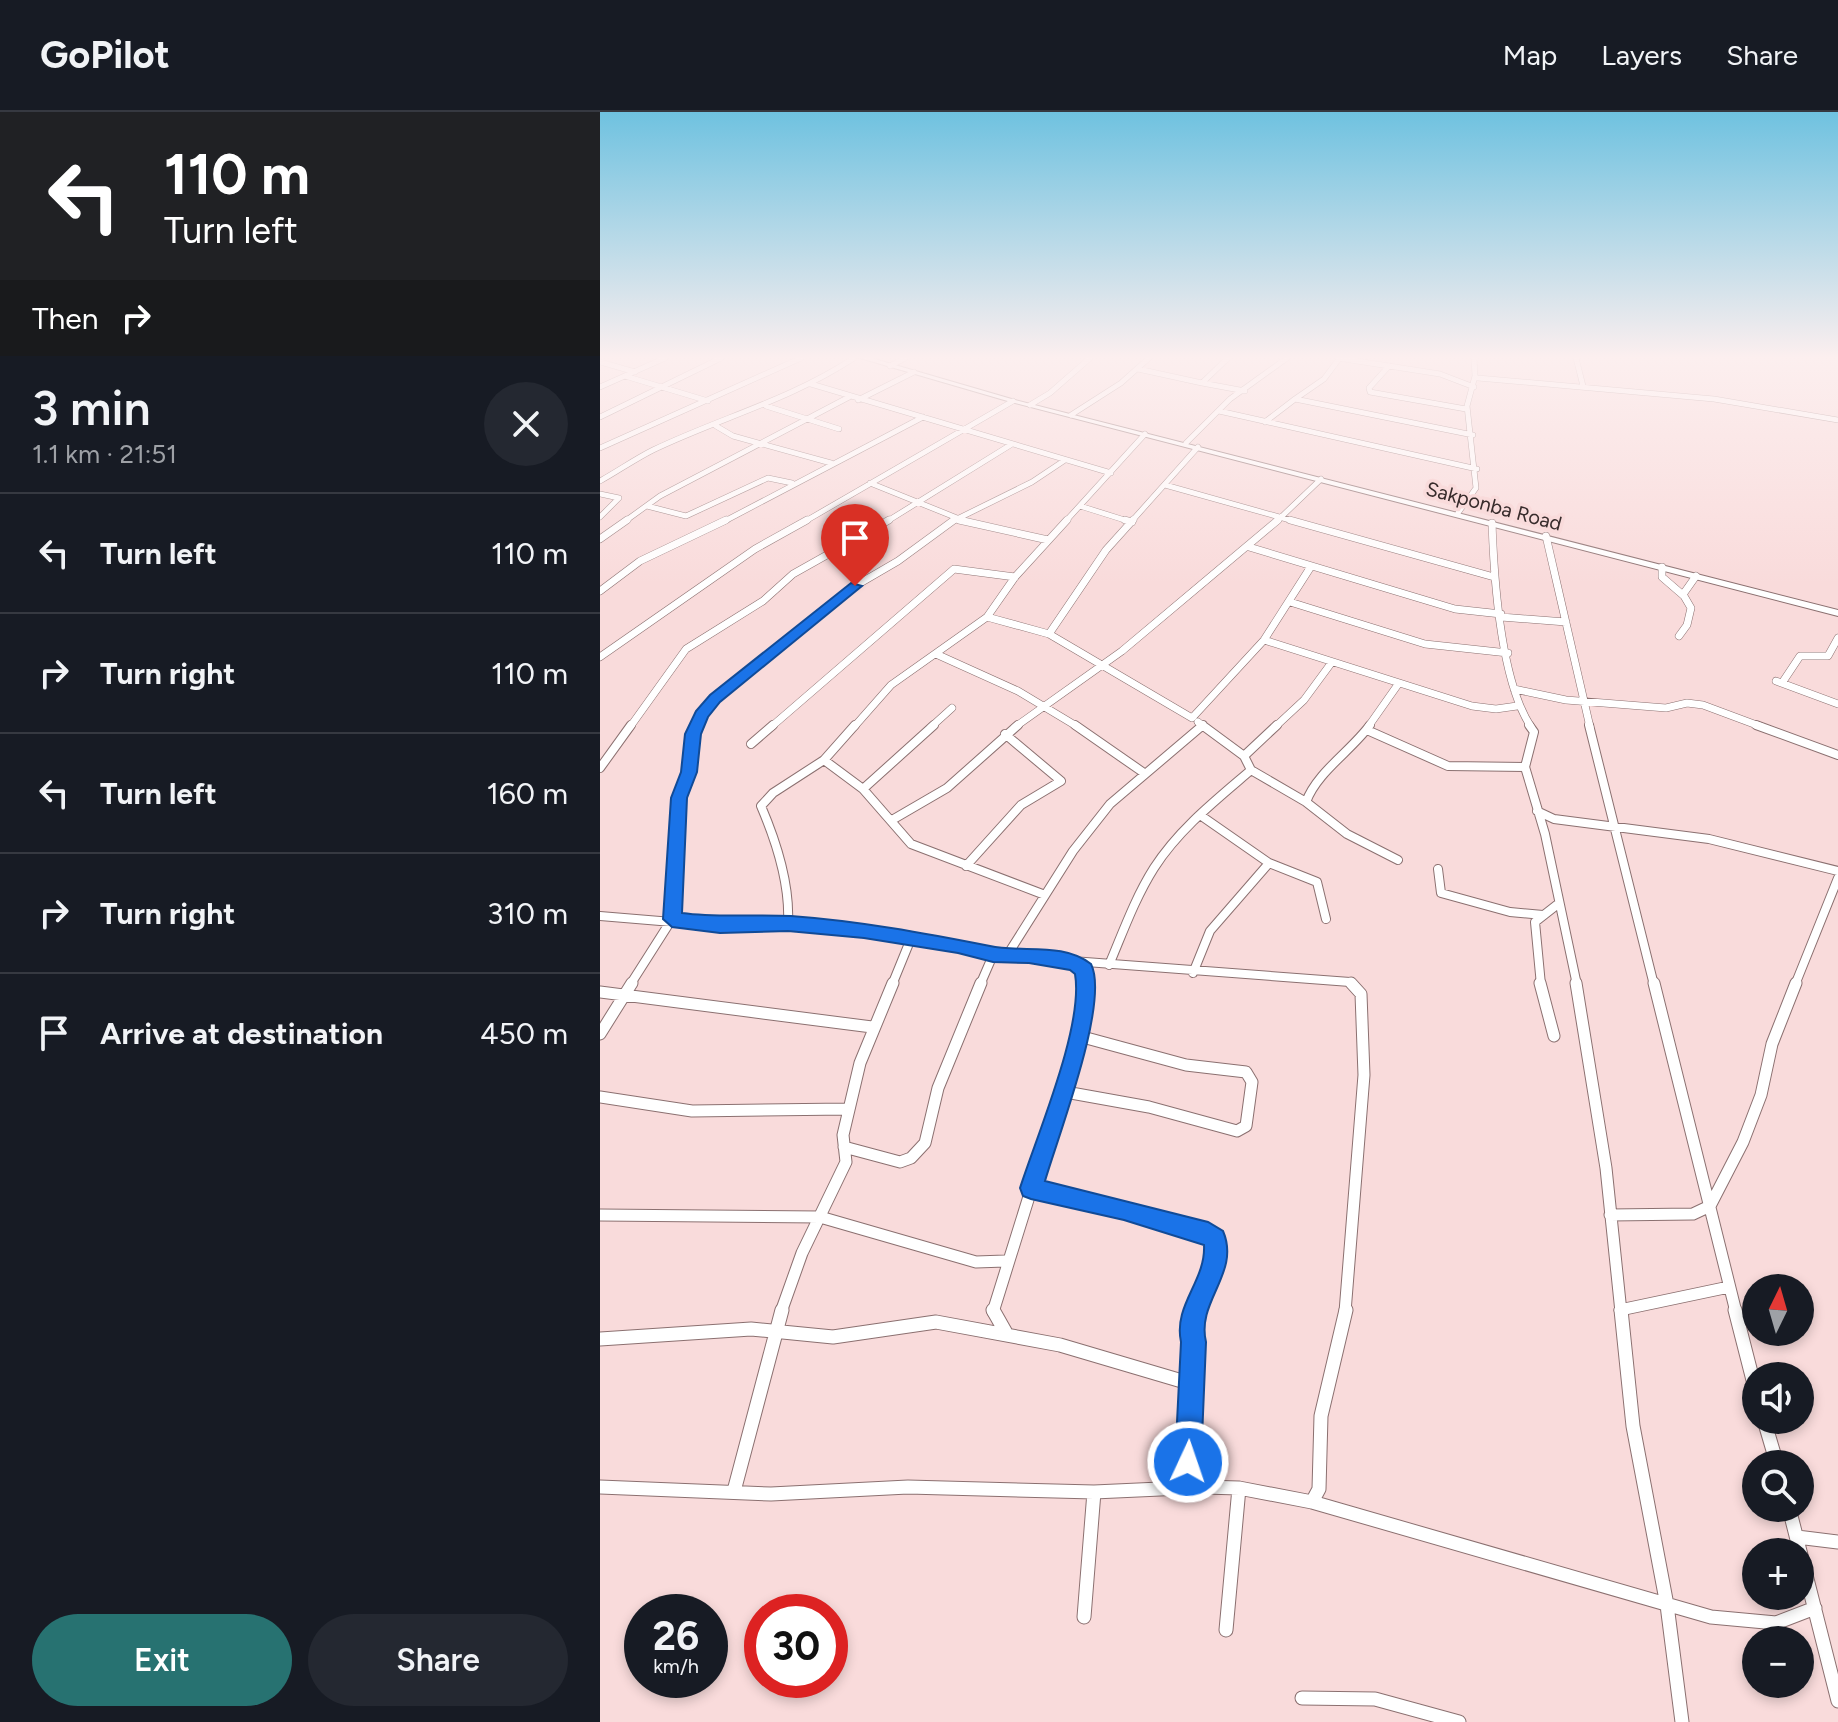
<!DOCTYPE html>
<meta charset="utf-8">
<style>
:root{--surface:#171b24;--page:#242831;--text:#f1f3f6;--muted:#9ea1a6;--line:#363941;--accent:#277271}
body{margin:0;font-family:Figtree,sans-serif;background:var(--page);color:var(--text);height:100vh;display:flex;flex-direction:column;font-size:30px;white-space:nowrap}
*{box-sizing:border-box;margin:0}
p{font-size:26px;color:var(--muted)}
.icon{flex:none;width:44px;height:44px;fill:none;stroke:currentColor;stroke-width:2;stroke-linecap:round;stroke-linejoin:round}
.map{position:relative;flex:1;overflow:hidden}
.sheet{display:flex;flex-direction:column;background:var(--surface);width:600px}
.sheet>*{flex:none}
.guide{background:#202124;color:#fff;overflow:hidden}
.needle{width:52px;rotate:5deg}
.controls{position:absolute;left:1142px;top:1162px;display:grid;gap:16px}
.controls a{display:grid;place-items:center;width:72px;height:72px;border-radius:50%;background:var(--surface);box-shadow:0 4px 12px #0003;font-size:40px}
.speed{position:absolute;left:24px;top:1482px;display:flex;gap:16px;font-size:40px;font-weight:700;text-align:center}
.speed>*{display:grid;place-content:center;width:104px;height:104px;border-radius:50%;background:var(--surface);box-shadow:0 4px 12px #0003;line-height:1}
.speed small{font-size:20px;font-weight:400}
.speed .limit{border:12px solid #d22;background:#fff;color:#111}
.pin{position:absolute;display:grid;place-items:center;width:68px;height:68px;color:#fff;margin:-82px -34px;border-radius:50% 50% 50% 0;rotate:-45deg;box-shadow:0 0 8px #0007}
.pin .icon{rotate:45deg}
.me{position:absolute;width:88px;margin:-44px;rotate:3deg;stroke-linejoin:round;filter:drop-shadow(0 0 6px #0008)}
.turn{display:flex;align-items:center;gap:28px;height:168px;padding:0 32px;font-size:36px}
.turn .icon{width:104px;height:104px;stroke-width:2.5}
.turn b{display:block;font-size:56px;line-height:68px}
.then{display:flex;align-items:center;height:76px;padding:0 32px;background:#0003;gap:16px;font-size:30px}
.round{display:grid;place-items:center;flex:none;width:84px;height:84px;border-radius:42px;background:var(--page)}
.headline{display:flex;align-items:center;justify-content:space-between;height:136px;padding:0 32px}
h1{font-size:48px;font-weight:600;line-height:60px}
.primary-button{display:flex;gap:16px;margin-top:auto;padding:16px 32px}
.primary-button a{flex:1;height:92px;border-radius:48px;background:var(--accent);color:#fff;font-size:32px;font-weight:600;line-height:92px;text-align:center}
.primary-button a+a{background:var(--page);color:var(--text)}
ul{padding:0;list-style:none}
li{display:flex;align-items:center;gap:24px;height:120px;padding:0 32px;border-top:2px solid var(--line)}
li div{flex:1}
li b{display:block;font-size:30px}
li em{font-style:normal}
header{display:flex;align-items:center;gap:48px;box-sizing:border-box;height:112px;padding:0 40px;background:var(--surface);border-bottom:2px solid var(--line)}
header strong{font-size:38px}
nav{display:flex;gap:44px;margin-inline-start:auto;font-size:28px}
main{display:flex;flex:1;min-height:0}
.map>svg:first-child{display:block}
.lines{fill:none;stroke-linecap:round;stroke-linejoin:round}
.minor-far4-casing{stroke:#8b7070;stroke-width:6}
.minor-far3-casing{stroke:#8b7070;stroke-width:8}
.minor-far2-casing{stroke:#8b7070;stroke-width:10}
.minor-far1-casing{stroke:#8b7070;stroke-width:13}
.minor-casing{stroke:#8b7070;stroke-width:15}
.major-casing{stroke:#8b7070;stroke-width:2}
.minor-far4{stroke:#fff;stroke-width:5}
.minor-far3{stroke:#fff;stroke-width:7}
.minor-far2{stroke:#fff;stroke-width:8}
.minor-far1{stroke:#fff;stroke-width:11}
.minor{stroke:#fff;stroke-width:13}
.major{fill:#fff;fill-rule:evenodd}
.route{fill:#1a73e8;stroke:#114b97;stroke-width:2}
.labels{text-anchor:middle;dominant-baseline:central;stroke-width:7;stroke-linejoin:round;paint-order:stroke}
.far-street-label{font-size:20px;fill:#372b2b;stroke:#f9dbdb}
</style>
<header>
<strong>GoPilot</strong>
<nav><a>Map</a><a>Layers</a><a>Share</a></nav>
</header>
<main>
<section class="sheet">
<div class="guide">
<div class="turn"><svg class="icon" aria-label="left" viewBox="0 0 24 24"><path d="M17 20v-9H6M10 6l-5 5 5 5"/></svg><div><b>110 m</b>Turn left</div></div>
<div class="then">Then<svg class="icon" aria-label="right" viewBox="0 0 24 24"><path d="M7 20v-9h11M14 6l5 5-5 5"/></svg></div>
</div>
<div class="headline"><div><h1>3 min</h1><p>1.1 km · 21:51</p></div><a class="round"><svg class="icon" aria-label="close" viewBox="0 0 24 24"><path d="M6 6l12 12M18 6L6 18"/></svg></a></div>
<ul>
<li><svg class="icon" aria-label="left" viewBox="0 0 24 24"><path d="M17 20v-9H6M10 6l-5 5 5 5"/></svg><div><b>Turn left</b></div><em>110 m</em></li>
<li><svg class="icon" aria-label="right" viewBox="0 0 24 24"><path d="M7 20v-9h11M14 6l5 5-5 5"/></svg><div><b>Turn right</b></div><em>110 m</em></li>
<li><svg class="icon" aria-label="left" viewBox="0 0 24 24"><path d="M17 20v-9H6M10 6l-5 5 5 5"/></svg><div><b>Turn left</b></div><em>160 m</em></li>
<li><svg class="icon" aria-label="right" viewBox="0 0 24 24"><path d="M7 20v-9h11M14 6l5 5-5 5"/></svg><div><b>Turn right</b></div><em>310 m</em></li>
<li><svg class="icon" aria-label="arrive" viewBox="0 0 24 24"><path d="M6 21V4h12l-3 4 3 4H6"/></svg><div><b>Arrive at destination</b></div><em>450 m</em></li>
</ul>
<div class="primary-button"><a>Exit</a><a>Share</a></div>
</section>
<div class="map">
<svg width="1238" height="1610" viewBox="0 0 1238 1610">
<rect width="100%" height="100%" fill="#f9dbdb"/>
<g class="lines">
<defs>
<path id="minor-far4" d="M738,246L840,262L874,275
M976,246L983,274
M739,247L724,267L695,287L873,323
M0,250L35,260
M290,254L305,246
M789,254L769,276L770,280L866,297
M538,257L602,271L628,246
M25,264L108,289
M878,266L1114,287L1238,308
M602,271L645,279
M211,272L511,361
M0,275L65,246
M258,288L314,260
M430,293L450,281L490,246
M166,294L239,317
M619,299L877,357
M471,303L521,271L549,246
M0,305L121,246
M665,310L695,287
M116,314L133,324L231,351
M586,331L630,287L687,246
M0,336L201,246
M0,369C18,359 35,347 53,338C122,305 188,289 254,246
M270,371L367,410
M565,373L697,410
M0,382L19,386L0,405
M47,394L86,404L168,366L192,371
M480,394L531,410
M858,401L876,376L867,294L875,264L874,246
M24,410L60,384L249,285
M123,410L323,305
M204,410L413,289
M286,410L412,332
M351,410L432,370L465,348
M465,410L545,322
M531,410L598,335
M676,410L721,367"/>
<path id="minor-far3" d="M359,408L448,428
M525,408L532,410
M690,408L894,465
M892,411C894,467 901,569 931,615
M946,424L990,615
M0,427L27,408
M649,435L855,497L901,502
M1062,455V465L1084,484L1091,496L1087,513L1079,524
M0,479L40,449L126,408
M1084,481L1096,464
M690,490L825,532L908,541
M387,505L449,522L592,606L664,528L710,456
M901,505L966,510
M449,522L506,438L533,408
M664,528L872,594L896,597L917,594
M336,542L418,579L478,615
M0,545L155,437L207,408
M1176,569L1238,592
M1182,571L1200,544H1228L1238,526
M914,577L966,588L1066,596L1087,591L1103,593L1162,615
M598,610L604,615
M30,615L86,537L163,489L193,462L289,408
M96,615L115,586L255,474L298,449L354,408
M171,615L354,457L415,465
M254,615L291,573L387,505L415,465L467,408
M331,615L352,596
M415,615L522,539L678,408
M675,615L704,588L732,550
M768,615L799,571"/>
<path id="minor-far2" d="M475,613L544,661
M602,613L644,644L651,658L706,690L747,722L798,748
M929,613L934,620L925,655L945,722L977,873
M989,613L1054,873
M1156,613L1238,643
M767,618L848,654L925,655
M151,632L173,613
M644,644L677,613
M224,648L255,613
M0,656L31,613
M263,677L334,613
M706,690C717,660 751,639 770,613
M937,699L954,707L1109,727L1238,759
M600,703L669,751L717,770L726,807
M292,708L347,676L418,613
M366,754L421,693L461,669L405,622
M838,757L841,781L910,800L943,803
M0,804L120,814L188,811L312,824L393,843L750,870L753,873
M188,811C190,773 176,729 161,694L173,681L224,648L263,677L311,732L445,783
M408,842L473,739L510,692L603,613
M475,851L488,865L487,873
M509,853C523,820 535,786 554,756C579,717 616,688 651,658
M593,861L610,819L669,751
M30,873L72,807L79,686L89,660L97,613
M292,873L312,824
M380,873L393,843
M941,873L935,810L958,792
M1195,873L1238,766"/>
<path id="minor-far1" d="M940,871L954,924
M976,871L1006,1056L1021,1200
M1054,871L1136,1200
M0,880L272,915
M0,922L32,871
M460,979L549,995L637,1019L646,1014L652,970L646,960L586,953L479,924
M0,985L92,999L247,997
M244,1035L300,1050L311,1046L325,1031L338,976L381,871
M431,1076L608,1121L615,1128V1154L596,1200
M0,1103L220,1105L376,1150L405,1149
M1010,1103L1093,1102L1110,1094L1143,1030L1161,983L1172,932L1196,871
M1020,1198L1129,1175
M181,1200L202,1141L246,1050L243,1023L260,951L293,871
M393,1200L479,924L487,871
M745,1200L764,963L761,882L751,871"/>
<path id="minor" d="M393,1198L406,1221
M1021,1198L1033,1314L1067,1493L1082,1610
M1135,1198L1156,1280
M0,1227L151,1217L233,1225L336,1210L460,1233L592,1272
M1164,1308L1177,1352
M0,1375L171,1382L308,1375L494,1380L604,1375L639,1376L712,1390L719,1377L721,1304L746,1198
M587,1376L592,1216L596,1198
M134,1379L182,1198
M712,1390L1111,1505L1176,1511L1215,1496
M1189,1396L1238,1589
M1197,1425L1238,1430
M484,1505L494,1380
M626,1518L639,1376
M702,1586L775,1587L859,1610"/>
<path id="major" d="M260,246H271L415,288L1238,498V504L411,290Z"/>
</defs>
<!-- minor-far4 casing -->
<use href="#minor-far4" class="minor-far4-casing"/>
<!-- minor-far3 casing -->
<use href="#minor-far3" class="minor-far3-casing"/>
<!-- minor-far2 casing -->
<use href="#minor-far2" class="minor-far2-casing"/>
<!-- minor-far1 casing -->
<use href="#minor-far1" class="minor-far1-casing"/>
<!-- minor casing -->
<use href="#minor" class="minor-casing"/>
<!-- major casing -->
<use href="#major" class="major-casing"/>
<!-- minor-far4 -->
<use href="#minor-far4" class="minor-far4"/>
<!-- minor-far3 -->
<use href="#minor-far3" class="minor-far3"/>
<!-- minor-far2 -->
<use href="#minor-far2" class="minor-far2"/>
<!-- minor-far1 -->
<use href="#minor-far1" class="minor-far1"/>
<!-- minor -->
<use href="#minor" class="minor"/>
<!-- major -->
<use href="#major" class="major"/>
</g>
<!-- sky -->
<linearGradient id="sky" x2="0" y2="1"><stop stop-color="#6fc2e0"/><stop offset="0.52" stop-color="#fcefef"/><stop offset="1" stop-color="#fcefef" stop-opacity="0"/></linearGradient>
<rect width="1238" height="472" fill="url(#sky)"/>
<!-- route -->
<path class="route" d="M251,471L262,474L120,590L108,605L101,622L97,660L87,686L82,801C119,806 154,802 191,804C259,809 324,821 390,834C423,841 463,830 491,852C510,890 458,1024 445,1069L608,1110L623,1119C641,1161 596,1189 606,1230L601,1350L597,1359L588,1363L579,1359L575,1350L581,1230C573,1193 606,1169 604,1133L524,1108L431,1087L423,1084L420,1076C437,1023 484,914 475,862L470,858L429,851L393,850L358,841L264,826L188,819L120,821L72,815L63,807L71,686L81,660L85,622L96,599L110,583Z"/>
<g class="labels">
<!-- far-street labels -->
<g class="far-street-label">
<text transform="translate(894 394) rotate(15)">Sakponba Road</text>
</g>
</g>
</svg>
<div class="controls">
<a><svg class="needle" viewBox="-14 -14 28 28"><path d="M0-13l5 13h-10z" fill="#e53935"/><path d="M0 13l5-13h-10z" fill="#9ea1a6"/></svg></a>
<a><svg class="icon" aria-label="sound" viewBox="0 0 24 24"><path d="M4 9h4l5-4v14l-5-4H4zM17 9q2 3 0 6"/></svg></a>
<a><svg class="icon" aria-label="search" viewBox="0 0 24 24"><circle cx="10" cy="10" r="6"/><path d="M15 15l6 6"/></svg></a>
<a>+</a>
<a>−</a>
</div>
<div class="speed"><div>26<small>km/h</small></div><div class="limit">30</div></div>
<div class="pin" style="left:255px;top:474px;background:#d93025"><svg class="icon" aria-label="arrive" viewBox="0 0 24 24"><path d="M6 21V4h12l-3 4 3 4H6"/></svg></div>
<svg class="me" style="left:588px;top:1350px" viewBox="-20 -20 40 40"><circle r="17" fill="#1a73e8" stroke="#fff" stroke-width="3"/><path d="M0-11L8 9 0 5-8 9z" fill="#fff"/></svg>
</div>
</main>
